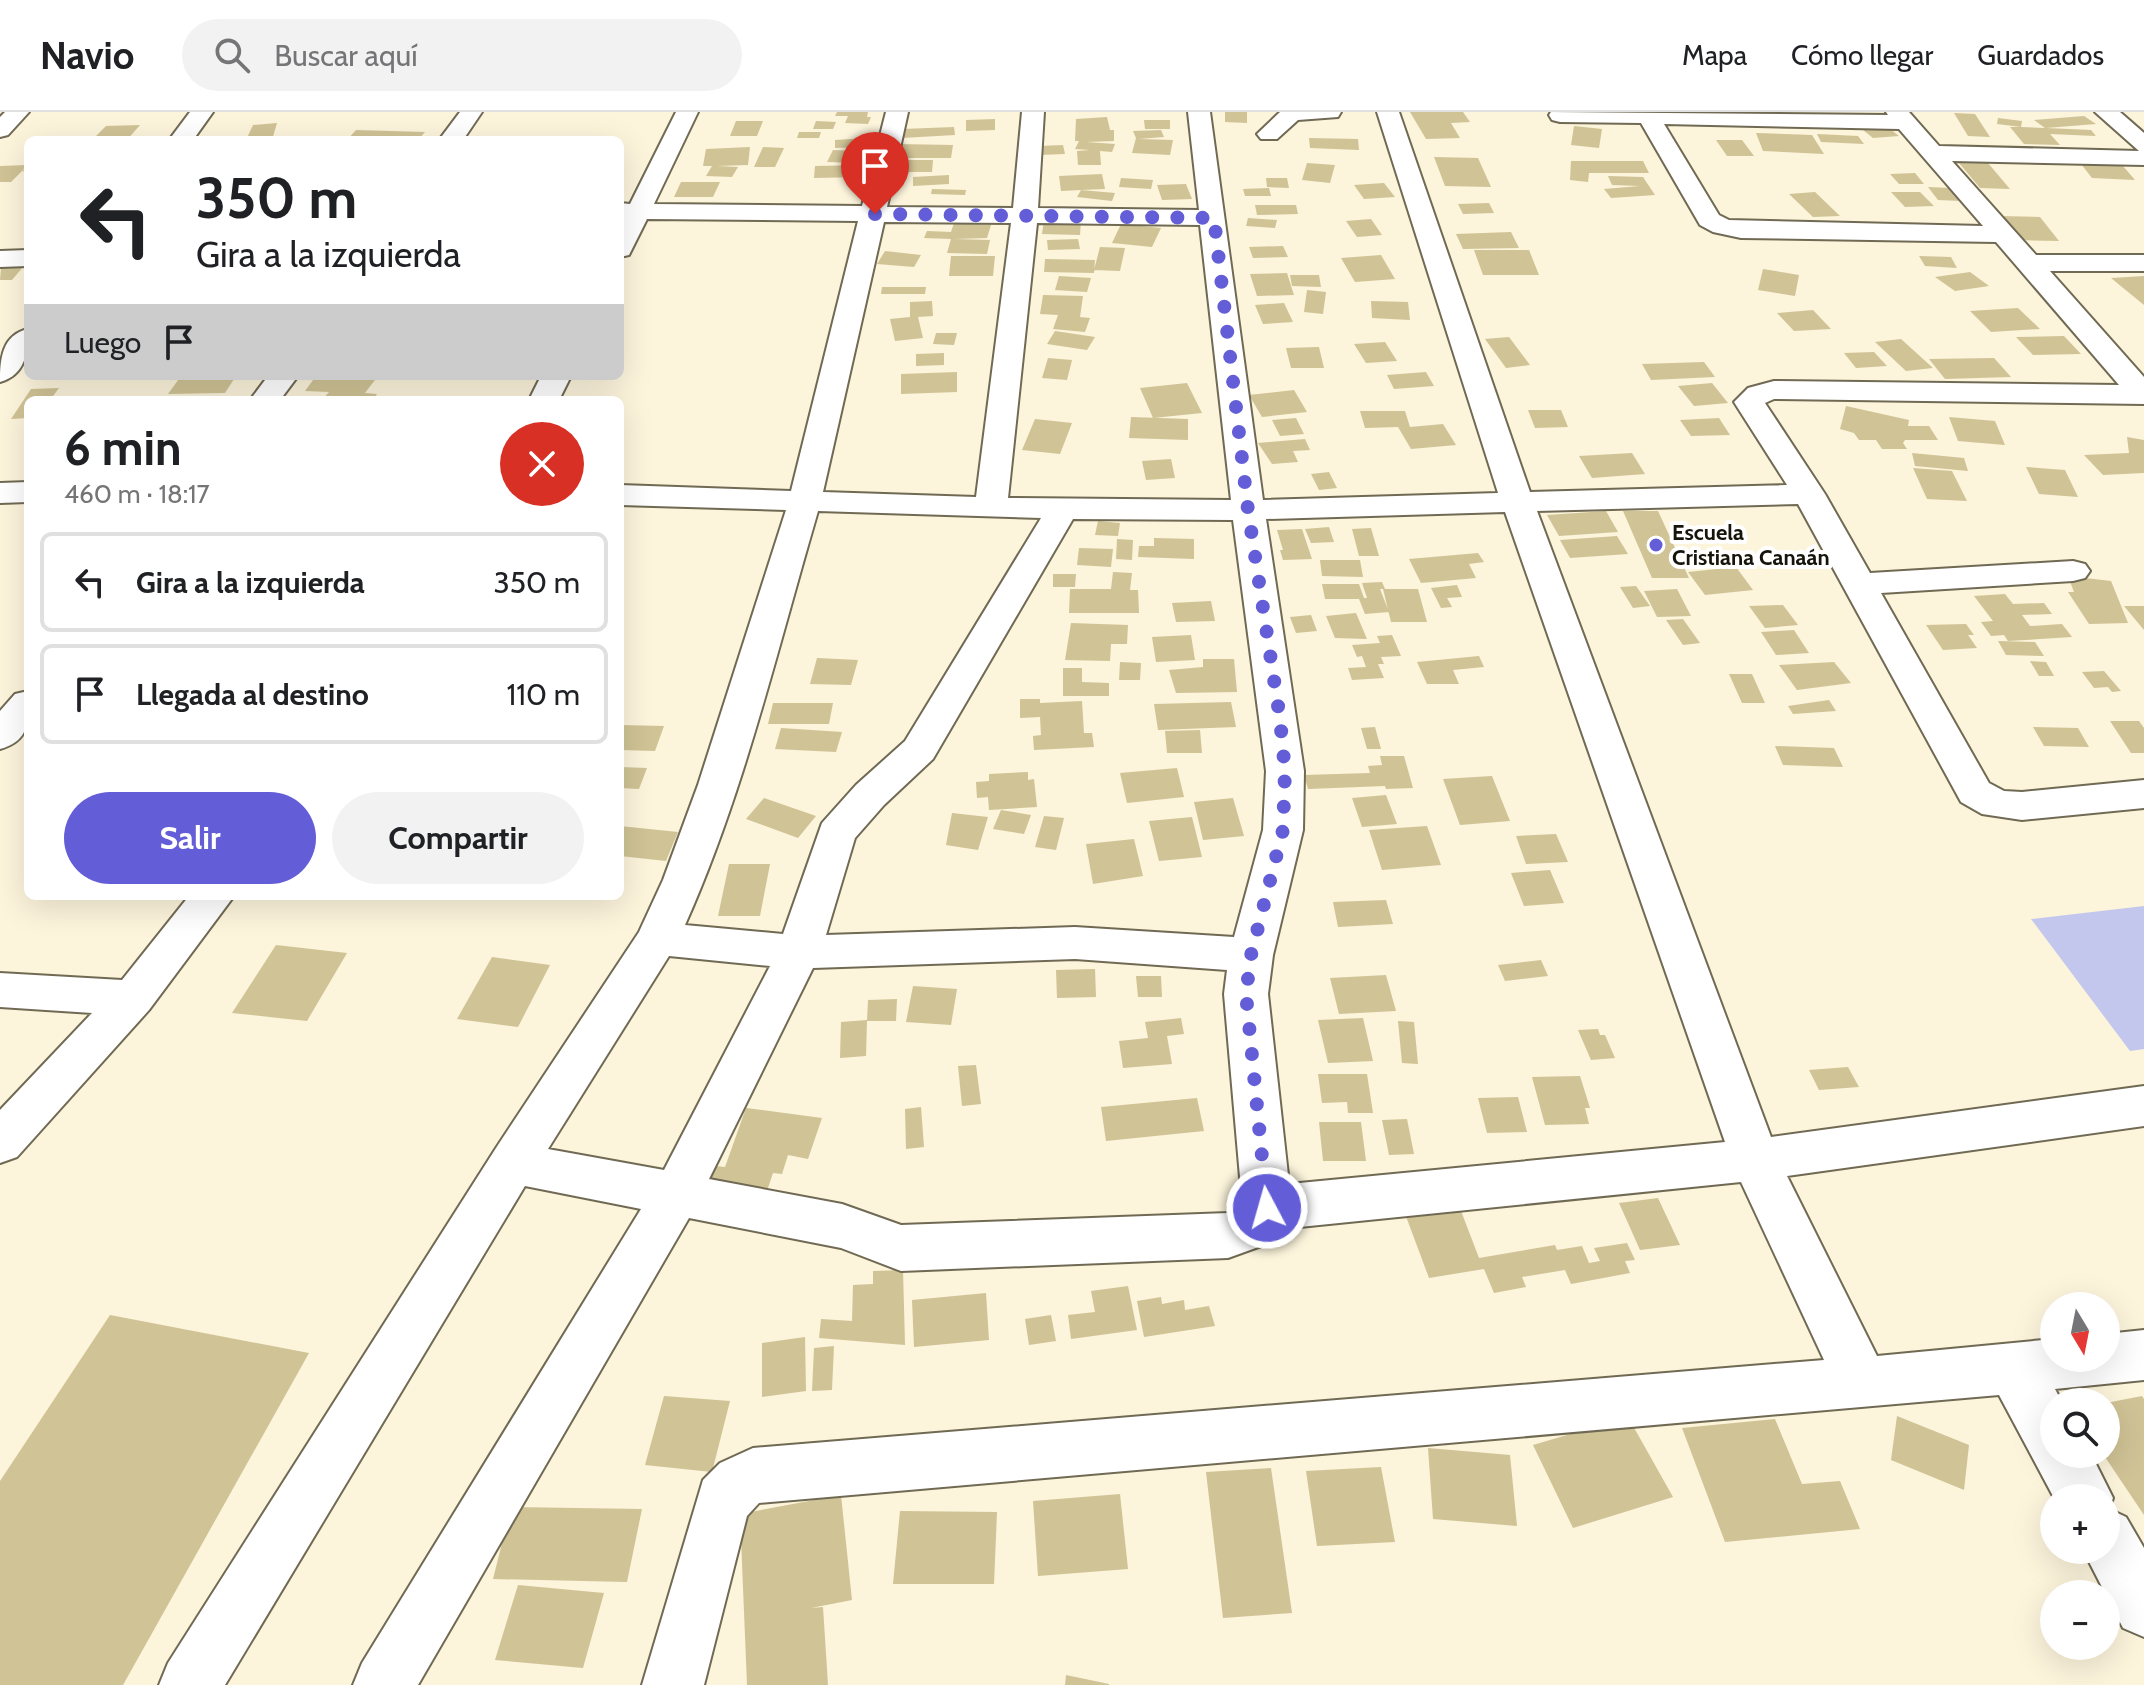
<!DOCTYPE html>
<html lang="es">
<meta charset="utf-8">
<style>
:root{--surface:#fff;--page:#f2f2f2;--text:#202124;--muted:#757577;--line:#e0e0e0;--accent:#635ed7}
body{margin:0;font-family:Cabin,sans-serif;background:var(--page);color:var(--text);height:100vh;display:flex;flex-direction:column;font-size:30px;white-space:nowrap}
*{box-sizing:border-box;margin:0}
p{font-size:26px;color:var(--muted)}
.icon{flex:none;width:44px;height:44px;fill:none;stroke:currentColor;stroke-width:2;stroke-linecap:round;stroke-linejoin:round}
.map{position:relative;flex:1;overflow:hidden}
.panel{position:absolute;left:24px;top:284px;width:600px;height:504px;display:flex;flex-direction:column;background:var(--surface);border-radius:12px;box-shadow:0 8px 32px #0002}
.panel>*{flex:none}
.banner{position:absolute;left:24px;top:24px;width:600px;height:244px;border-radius:12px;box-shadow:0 8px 32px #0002;background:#fff;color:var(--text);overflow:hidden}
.needle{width:52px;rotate:170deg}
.controls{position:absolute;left:2040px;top:1180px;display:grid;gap:16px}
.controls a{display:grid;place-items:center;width:80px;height:80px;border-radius:50%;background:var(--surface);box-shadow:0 8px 32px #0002;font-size:40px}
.pin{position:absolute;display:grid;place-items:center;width:68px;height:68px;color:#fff;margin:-82px -34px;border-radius:50% 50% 50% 0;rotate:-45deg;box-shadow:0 0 8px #0007}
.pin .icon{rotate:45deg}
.me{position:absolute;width:88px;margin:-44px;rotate:354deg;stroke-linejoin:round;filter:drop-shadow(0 0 6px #0008)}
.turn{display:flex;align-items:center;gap:28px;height:168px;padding:0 40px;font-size:36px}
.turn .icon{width:104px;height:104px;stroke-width:2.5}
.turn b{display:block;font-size:56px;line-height:68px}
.then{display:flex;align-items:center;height:76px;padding:0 40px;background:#0003;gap:16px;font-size:30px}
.round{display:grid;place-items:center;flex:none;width:84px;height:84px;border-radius:42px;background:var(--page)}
.summary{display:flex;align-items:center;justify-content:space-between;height:136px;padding:0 40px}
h1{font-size:48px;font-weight:700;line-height:60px}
.action{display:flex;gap:16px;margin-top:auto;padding:16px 40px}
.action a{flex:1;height:92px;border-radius:48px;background:var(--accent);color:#fff;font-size:32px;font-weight:700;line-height:92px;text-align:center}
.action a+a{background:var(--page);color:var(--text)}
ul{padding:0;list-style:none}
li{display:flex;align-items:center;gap:24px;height:100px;margin:0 16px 12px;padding:0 24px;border:4px solid var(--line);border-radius:12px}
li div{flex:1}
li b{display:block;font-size:30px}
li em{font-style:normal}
header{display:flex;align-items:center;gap:48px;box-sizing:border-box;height:112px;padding:0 40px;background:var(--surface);border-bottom:2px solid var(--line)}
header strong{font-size:38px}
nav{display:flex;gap:44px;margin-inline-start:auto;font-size:28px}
.search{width:560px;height:72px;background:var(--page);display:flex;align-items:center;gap:20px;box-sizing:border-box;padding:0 28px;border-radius:44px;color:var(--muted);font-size:30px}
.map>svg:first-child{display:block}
.green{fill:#c3c7ee}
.building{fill:#d0c396}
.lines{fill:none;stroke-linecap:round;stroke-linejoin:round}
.minor-casing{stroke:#706a54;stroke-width:4}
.minor{fill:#fff;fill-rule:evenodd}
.route{stroke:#635ed7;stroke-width:14;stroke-dasharray:0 25.2}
.poi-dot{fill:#635ed7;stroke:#fff;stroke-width:3}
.labels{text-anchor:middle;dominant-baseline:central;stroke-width:8;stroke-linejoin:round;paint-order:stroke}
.far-poi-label{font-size:22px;font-weight:bold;fill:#17140b;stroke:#fff;text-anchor:start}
</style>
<header>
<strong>Navio</strong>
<div class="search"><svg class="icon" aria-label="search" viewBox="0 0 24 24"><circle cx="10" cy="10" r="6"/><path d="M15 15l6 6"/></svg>Buscar aquí</div>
<nav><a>Mapa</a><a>Cómo llegar</a><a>Guardados</a></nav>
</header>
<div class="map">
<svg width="2144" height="1573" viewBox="0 0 2144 1573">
<rect width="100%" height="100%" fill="#fcf4db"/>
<!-- green -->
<path class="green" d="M2144,794V937L2130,939L2031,807Z"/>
<!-- building -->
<path class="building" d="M837,0H868L867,5H871L868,12L845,11L848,4H835Z
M1225,0H1247V11L1225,10Z
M1410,0H1463L1470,10L1451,11L1460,26L1426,27Z
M1954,1L1975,2L1990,25L1968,24Z
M2084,4L2096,12L2046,16L2091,18L2096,24L2050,22L2060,33L2024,32L2010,15H2021L1997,12L1998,6L2022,9L2021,15L2045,16L2034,8Z
M1107,5L1110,18H1114V29L1086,30L1115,32L1112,40L1100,39L1101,53H1078L1077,39L1090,38L1075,37L1079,29H1075L1076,7Z
M995,7V18L966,19V8Z
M1144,8H1170V17H1145Z
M736,9H763L757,24H730Z
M816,9L836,10L833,17H813Z
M277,11L272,28H246L253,13Z
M1884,12L1899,24L1873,26L1858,14Z
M140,13L127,28H92L106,14Z
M1574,14L1602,17L1599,36L1571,33Z
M954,15L955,23L902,26V17Z
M356,18L425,20L418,28H347Z
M1161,18L1164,25L1139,27L1173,28L1170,43L1132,41L1136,26L1133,19Z
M799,20H821L819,26H797Z
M1756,21L1812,23L1824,42L1763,39Z
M1817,22L1858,24L1864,32L1821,30Z
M867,26V35L835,36V28Z
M1309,26L1358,27L1359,38L1310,36Z
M1716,28H1742L1754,44H1727Z
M896,32L953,33L951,46H893Z
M1063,33L1065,42L1040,43L1039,34Z
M750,35L748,53L717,54L738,55L732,65L706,64L712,54H703L706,37Z
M763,35L784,36L775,55H754Z
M833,38L864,39L858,51L827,50Z
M1434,45L1478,46L1491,75L1445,74Z
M899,48H933L932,60H898Z
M1571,49H1643L1649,61H1589L1588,70L1570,68Z
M1307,51L1335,53L1330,71L1302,68Z
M1959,51H1988L2010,77L1980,76Z
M2081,52L2123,54L2135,68L2092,66Z
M27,53L22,59L28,55V60L22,59L11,70H0V54Z
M863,53L862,65L814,66L815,54Z
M1915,61L1924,72H1899L1890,62Z
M1102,62L1105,77L1081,78L1115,81L1112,89L1077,85L1081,78L1061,79L1059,64Z
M949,63V72L913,74V65Z
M1608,64L1643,65L1655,83L1611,86L1604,77L1640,74L1612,73Z
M1121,66L1153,68L1151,77L1119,75Z
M1266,66H1287L1289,76L1267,75Z
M681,70H720L713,85H674Z
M1384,71L1395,85L1364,87L1354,73Z
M1186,72L1192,87L1162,88L1157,73Z
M1928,75L1951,76L1961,89L1938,88Z
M1269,76L1271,84H1245L1243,77Z
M932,77L966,78L965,83L931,82Z
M1815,80L1840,104L1813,105L1789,82Z
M1891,80H1920L1934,94L1905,95Z
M1489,91L1494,101L1463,102L1458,92Z
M1255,93H1296L1298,102L1257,103Z
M1996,104L2040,105L2059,129L2014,128Z
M1248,106L1277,108L1275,116L1246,114Z
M1371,107L1382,123L1357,125L1346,109Z
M1044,108L1081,109L1080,123L1042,122Z
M954,111L991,113L987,126L954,127L990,128L987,142L947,141L951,127L924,126L927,119L951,120Z
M1121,112L1161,116L1152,135L1112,131Z
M1511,120L1519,136L1463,137L1456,122Z
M1078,127L1080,137L1048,138L1047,128Z
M1283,134L1288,145L1253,146L1249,135Z
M1100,135L1125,136L1120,159L1094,158Z
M1474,138H1529L1539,163H1483Z
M885,139L921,143L914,155L877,152Z
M1381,143L1395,167L1355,170L1341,146Z
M951,144H995L993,164H949Z
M1919,144L1951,145L1957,156L1925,154Z
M1045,147L1095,148L1094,161L1044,160Z
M23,155L12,168H0L1,156Z
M1763,157L1799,163L1795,184L1758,178Z
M1970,160L1989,174L1955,179L1935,165Z
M1287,161L1294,183L1257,184L1250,162Z
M1290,163H1319L1321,175L1292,174Z
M1059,164L1091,166L1087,180L1055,178Z
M2144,164V193L2111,166Z
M882,175H926L925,182H881Z
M1307,178L1326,180L1323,202L1304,200Z
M1043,183L1083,184L1080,205L1090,206L1085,220L1053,217L1058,203L1040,202Z
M932,189L933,204L918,205L923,226L895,229L890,207L910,205V190Z
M1371,189L1408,190L1410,208L1372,206Z
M1284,191L1293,210L1263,212L1255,193Z
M2018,196L2040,217L1991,220L1970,199Z
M1813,198L1831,217L1794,219L1777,201Z
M1055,219L1095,225L1087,238L1047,232Z
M936,221H957L954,233L933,232Z
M2064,224L2081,242L2033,243L2016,225Z
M1509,225L1530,253L1506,256L1485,227Z
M1901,227L1933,256L1906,259L1875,230Z
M1385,230L1397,249L1366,251L1354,232Z
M1319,235L1324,256H1291L1286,236Z
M1874,240L1887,254L1856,256L1844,241Z
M944,241V253L916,254V242Z
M1048,246L1072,248L1067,268L1042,266Z
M1994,246L2011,265L1945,267L1929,247Z
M1704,250L1715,265L1651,268L1642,252Z
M957,260V280L901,282V262Z
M1426,260L1434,274L1394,277L1387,263Z
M181,264H236L225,281L168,282Z
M316,264H378L365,281L377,282L373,288H322L329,280L305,279Z
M1187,271L1202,301L1153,306L1140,276Z
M1712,271L1728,291L1694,294L1678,274Z
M59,276L50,288H28V306L11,307L31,277Z
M1294,278L1307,300L1262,305L1249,283Z
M1846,294L1909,308L1908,314H1929L1938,328H1905L1903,331L1907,337H1882L1876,328H1859L1854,321L1840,317Z
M1528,298H1561L1568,315L1535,316Z
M1360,299H1405L1410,315L1443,312L1456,333L1411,337L1398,315L1365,316Z
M1131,305L1188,307V328L1129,326Z
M1949,305L1995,309L2005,333L1958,329Z
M1296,306L1304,322L1280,324L1272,308Z
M1719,306L1730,323L1691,324L1680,308Z
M1035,307L1072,311L1060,342L1022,338Z
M2127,325L2144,328V361L2103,363L2084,343L2129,341Z
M1305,327L1310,338L1293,339L1298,350L1272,352L1258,331Z
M1632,341L1645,362L1592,366L1579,344Z
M1912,341L1964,346L1968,359L1915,354Z
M1171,347L1175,366L1146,368L1142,349Z
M2026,355L2065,358L2078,385L2039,382Z
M1913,356L1952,359L1967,389L1927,387Z
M1329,360L1337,376L1319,378L1311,362Z
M1606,399L1618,420L1559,424L1547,403Z
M1623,399H1658L1689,466H1652Z
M1098,409L1120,411L1118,424L1095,423Z
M1329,415L1334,430L1311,431L1305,417Z
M1371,416L1379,444H1359L1352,417Z
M1302,417L1312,447L1283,448L1280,438H1283L1277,418Z
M1617,424L1628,442L1570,446L1560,428Z
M1154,426L1194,427V447L1138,445L1139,434H1154Z
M1117,427L1133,428L1132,448L1116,447Z
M1079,436L1113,437L1111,455L1077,453Z
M1478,441L1484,450L1469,452L1476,466L1421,471L1409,447Z
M1320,448H1360L1363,465L1322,464Z
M1736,455L1753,478L1705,483L1688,460Z
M1113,460L1132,461L1130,478H1138L1139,501H1069L1070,477H1111Z
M1053,462H1076L1075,475H1053Z
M2068,464L2111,469L2128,511L2089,512L2068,480H2074Z
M1382,470L1385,477H1418L1427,510H1391L1383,477H1380L1389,500L1365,502L1359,487H1325L1322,472H1359L1364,486H1367L1362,471Z
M1457,473L1462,485L1447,486L1452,495L1441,496L1431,476Z
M1636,474L1650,494L1633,496L1620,475Z
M1677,477L1691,504L1657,505L1644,479Z
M2005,482L2013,492L2044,491L2052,502L2022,503L2030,514L2062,512L2072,525L2008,529L2004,523L1991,524L1981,510L1993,509L1974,484Z
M1211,489L1215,509L1176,510L1172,491Z
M1783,493L1798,513L1765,516L1749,494Z
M2124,494H2144V518Z
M1356,501L1367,527L1335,526L1326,504Z
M1311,503L1317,519L1296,521L1290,505Z
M1683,507L1700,531L1683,533L1666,508Z
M1071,511L1128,513L1127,532H1111L1110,549L1065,548Z
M1966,512L1974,523H1968L1977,536L1943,538L1926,513Z
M1794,518L1809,541L1776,543L1761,520Z
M1191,523L1195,548L1156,550L1152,525Z
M1392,523L1401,544L1381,545L1384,552H1378L1384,566L1352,568L1348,556L1366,555L1362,544L1357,545L1352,533L1380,531L1377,524Z
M1998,529L2035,530L2044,544L2006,543Z
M1479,544L1484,555L1453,558L1459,572H1427L1417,550Z
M817,546L858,548L851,573L810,572Z
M1203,547H1234L1237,580L1176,581L1169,558L1203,555Z
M2030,549L2046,550L2054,564H2039Z
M1120,550L1141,551L1140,568H1119Z
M1834,550L1851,571L1797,578L1779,553Z
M1063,556H1082V570L1109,571V584H1063Z
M2104,559L2121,579L2112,580L2108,575L2094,576L2082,560Z
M1729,562H1752L1765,591H1742Z
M1020,587H1040V591L1082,589L1084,621H1092L1094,635L1034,638L1033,624L1041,623L1040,605L1020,606Z
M1829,588L1836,599L1793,602L1788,594Z
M1231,590L1236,615L1158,618L1154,592Z
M773,591H833L829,612H768Z
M2110,609H2139L2144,616V641H2131Z
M620,613L664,614L655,639L620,638Z
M1375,615L1381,637H1367L1361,616Z
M2033,615L2078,616L2089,635L2044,634Z
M781,616L842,620L836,640L775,637Z
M1200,618L1202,641H1167L1165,619Z
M1775,634L1834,636L1843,655L1783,653Z
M1380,644H1404L1413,676L1386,677L1385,674L1308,677L1304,663L1370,661L1368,654L1382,653Z
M620,655L647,656L639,677L620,676Z
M1177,656L1184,685L1127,691L1120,661Z
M1028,660V668L1034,667L1037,695L989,698L988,685L977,686L976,670L989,669V662Z
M1492,664L1510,709L1460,713L1443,667Z
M1386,683L1397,712L1362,715L1352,686Z
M764,686L816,704L798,726L746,707Z
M1233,686L1244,724L1203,728L1194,690Z
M1001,698L1031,703L1024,722L993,717Z
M952,701L988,705L978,738L946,733Z
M1044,704L1064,706L1056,738L1035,735Z
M1192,705L1202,745L1159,749L1149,709Z
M620,714L678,720L666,749L620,744Z
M1427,714L1441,753L1382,758L1369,718Z
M1556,722L1568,750L1526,752L1516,724Z
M1134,727L1143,764L1093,772L1086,732Z
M729,752H770L760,804H718Z
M1550,758L1564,791L1524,794L1511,761Z
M1386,788L1393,812L1338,815L1333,790Z
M276,833L347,841L307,909L232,901Z
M492,845L550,853L518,915L457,907Z
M1541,848L1548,864L1505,869L1498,853Z
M1095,857L1096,885L1057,886L1056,858Z
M1386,863L1396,899L1339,902L1330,866Z
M1136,864H1161L1162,885H1138Z
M913,874L957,877L951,913L906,910Z
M897,887L896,909H867L868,888Z
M1181,906L1184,922L1167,924L1172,952L1123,956L1119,929L1148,926L1145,910Z
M1363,906L1373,949L1328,951L1318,908Z
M867,908L866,944L840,946L841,910Z
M1398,909L1414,910L1418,952L1402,951Z
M1598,917L1600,923H1605L1615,946L1591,948L1578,918Z
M976,953L981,992L962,994L958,954Z
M1848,955L1859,975L1819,978L1809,958Z
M1318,962H1367L1373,1001H1348L1347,990L1322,991Z
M1580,964L1590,996H1585L1589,1012L1545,1013L1532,965Z
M1518,985L1527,1020L1487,1021L1478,986Z
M1197,986L1204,1019L1106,1029L1101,995Z
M921,995L924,1035L906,1037L905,997Z
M746,996L822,1006L808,1047L788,1043L782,1062L773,1061L767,1079L709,1072L715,1054L725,1055Z
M1407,1007L1414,1042L1389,1043L1382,1008Z
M1319,1010H1361L1366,1049H1323Z
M1658,1086L1680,1133L1640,1138L1619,1091Z
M1458,1091L1479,1146L1555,1133L1557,1138L1582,1134L1589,1151L1600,1149L1594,1136L1627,1131L1635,1148L1625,1149L1630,1161L1571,1172L1565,1158L1522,1165L1526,1175L1494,1181L1484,1157L1429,1166L1404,1099Z
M903,1158L905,1233L819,1226L821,1207L852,1209L853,1173L873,1172V1159Z
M1128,1174L1137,1218L1071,1227L1068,1203L1095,1200L1091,1179Z
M986,1181L989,1228L914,1235L912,1188Z
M1161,1185L1162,1192L1184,1188L1185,1198L1209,1194L1215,1214L1144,1225L1137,1189Z
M110,1203L309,1241L123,1573H0V1369Z
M1051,1203L1056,1229L1029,1233L1025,1207Z
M805,1225L806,1279L762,1285V1231Z
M834,1234L832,1278L812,1279L814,1236Z
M664,1284L730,1289L712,1360L645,1353Z
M2142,1284L2144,1287V1403L2103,1342H2106V1291Z
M1897,1304L1969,1333L1964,1378L1891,1348Z
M1628,1305L1673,1385L1573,1416L1533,1333Z
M1775,1307L1802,1372L1840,1369L1860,1417L1725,1430L1682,1316Z
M1428,1336L1510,1343L1517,1414L1433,1407Z
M1381,1355L1395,1430L1317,1434L1306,1359Z
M1271,1356L1292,1501L1223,1506L1206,1360Z
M1120,1382L1128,1457L1038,1464L1033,1389Z
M841,1383L852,1488L811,1496L823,1495L828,1573H747L740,1402Z
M511,1395L642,1397L627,1470L493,1467Z
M900,1399L997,1400L994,1472H893Z
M518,1473L604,1481L583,1556L495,1548Z
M1066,1563L1109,1572V1573H1065Z"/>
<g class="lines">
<defs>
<path id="minor" d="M5,0H29L8,23L0,25V5Z
M190,0H213L193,28H169Z
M460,0H482L463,28H439Z
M676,0H698L654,92L862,94L886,0H908L887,95L1013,96L1022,0H1044L1038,96L1199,98L1188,0H1210L1263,388L1498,381L1377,0H1399L1530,380L1787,373L1734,290L1748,276L1774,269L2119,273L1996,130L1741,126L1713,120L1700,113L1641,11L1560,10L1552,8L1549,3L1551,0L1888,3L1886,0H1909L1939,34L2139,39L2095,0H2120L2144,21V53L1952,49L2036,143H2144V159H2050L2144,265V292L1774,287L1765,291L1825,382L1870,461L2073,449L2085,452L2090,459L2085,466L2073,469L1881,481L1989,671L2004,679L2022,680L2144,668V696L2022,708L1982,702L1961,690L1798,392L1537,399L1771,1025L2144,974V1014L1787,1064L1877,1244L2054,1227V1246H2106V1222L2144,1218V1268L2055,1277L2062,1290H2054V1342H2091L2113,1386L2109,1397L2126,1405L2144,1436V1525L2123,1516L2083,1438H2106V1386H2054L1999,1283L759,1391L747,1404L704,1573H642L703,1368L720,1351L753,1336L1824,1248L1741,1070L1280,1117L1264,1133L1228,1146L901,1159L841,1136L689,1106L418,1573H353L362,1551L641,1097L525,1074L225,1573H159L168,1551L496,1036L639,820L663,768L698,673L786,398L620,393V373L791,379L858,109L647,107L629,143L620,145V91L630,92ZM1664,12L1899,17L1983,114L1729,108L1719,103ZM884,110L1011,111L976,385L823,380ZM1037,111L1200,113L1231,388L1008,386ZM818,399L1041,406L905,629L856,673L822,711L783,822L685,813C744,681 777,538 818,399ZM1505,400L1725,1030L1289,1072L1268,882L1273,843L1303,718L1304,659L1266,407ZM1073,407L1233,408L1266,659L1263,718L1234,825L1075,815L826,823L855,726L884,693L933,647ZM669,844L770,854L664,1058L548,1037ZM1075,847L1227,858L1224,882L1242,1088L1228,1101L901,1113L842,1092L709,1067L813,856Z
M1280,0H1341L1338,5L1298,8L1277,27H1261L1257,22Z
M28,138V154L0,155V139Z
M28,217C28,239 26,263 0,270C0,247 2,223 28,217Z
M268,264H298L280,288H250Z
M541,264H571L559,288H529Z
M28,370V390L0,391V371Z
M28,579C28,607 32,628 0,637V599L15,582Z
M189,784H234L149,898L17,1045L0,1051V998L92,901L0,895V861L122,868Z"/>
</defs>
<!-- minor casing -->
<use href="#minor" class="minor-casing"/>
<!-- minor -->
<use href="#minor" class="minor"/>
</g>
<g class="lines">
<!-- route -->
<path class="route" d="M875,102L1214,106L1248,398L1280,607L1285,659L1283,718L1251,843L1246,882L1267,1096"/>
</g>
<!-- markers -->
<circle class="poi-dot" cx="1656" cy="433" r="8"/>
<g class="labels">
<!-- far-poi labels -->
<g class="far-poi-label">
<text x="1672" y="420">Escuela<tspan x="1672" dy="25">Cristiana Canaán</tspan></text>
</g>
</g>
</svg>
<div class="controls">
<a><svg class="needle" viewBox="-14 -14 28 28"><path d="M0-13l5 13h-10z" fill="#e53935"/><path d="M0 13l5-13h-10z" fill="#757577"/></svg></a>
<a><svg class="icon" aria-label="search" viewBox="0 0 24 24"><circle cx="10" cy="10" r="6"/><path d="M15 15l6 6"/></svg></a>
<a>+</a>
<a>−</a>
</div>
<div class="pin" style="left:875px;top:102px;background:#d93025"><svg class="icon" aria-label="arrive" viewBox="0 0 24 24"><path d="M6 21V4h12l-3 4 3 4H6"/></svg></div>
<svg class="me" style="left:1267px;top:1096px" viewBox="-20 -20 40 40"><circle r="17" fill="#635ed7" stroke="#fff" stroke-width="3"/><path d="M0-11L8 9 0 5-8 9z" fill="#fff"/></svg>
<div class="banner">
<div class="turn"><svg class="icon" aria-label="left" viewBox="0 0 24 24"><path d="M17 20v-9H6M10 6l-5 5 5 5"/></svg><div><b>350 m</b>Gira a la izquierda</div></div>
<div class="then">Luego<svg class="icon" aria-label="arrive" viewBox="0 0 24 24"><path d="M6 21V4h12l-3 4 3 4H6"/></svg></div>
</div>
<section class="panel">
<div class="summary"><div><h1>6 min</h1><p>460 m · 18:17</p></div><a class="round" style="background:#d93025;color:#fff"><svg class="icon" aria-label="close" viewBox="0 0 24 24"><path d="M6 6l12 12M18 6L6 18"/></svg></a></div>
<ul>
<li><svg class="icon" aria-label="left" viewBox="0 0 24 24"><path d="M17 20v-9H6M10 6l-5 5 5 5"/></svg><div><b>Gira a la izquierda</b></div><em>350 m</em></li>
<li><svg class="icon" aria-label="arrive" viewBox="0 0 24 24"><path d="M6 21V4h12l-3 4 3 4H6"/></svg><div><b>Llegada al destino</b></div><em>110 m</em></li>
</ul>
<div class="action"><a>Salir</a><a>Compartir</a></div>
</section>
</div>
